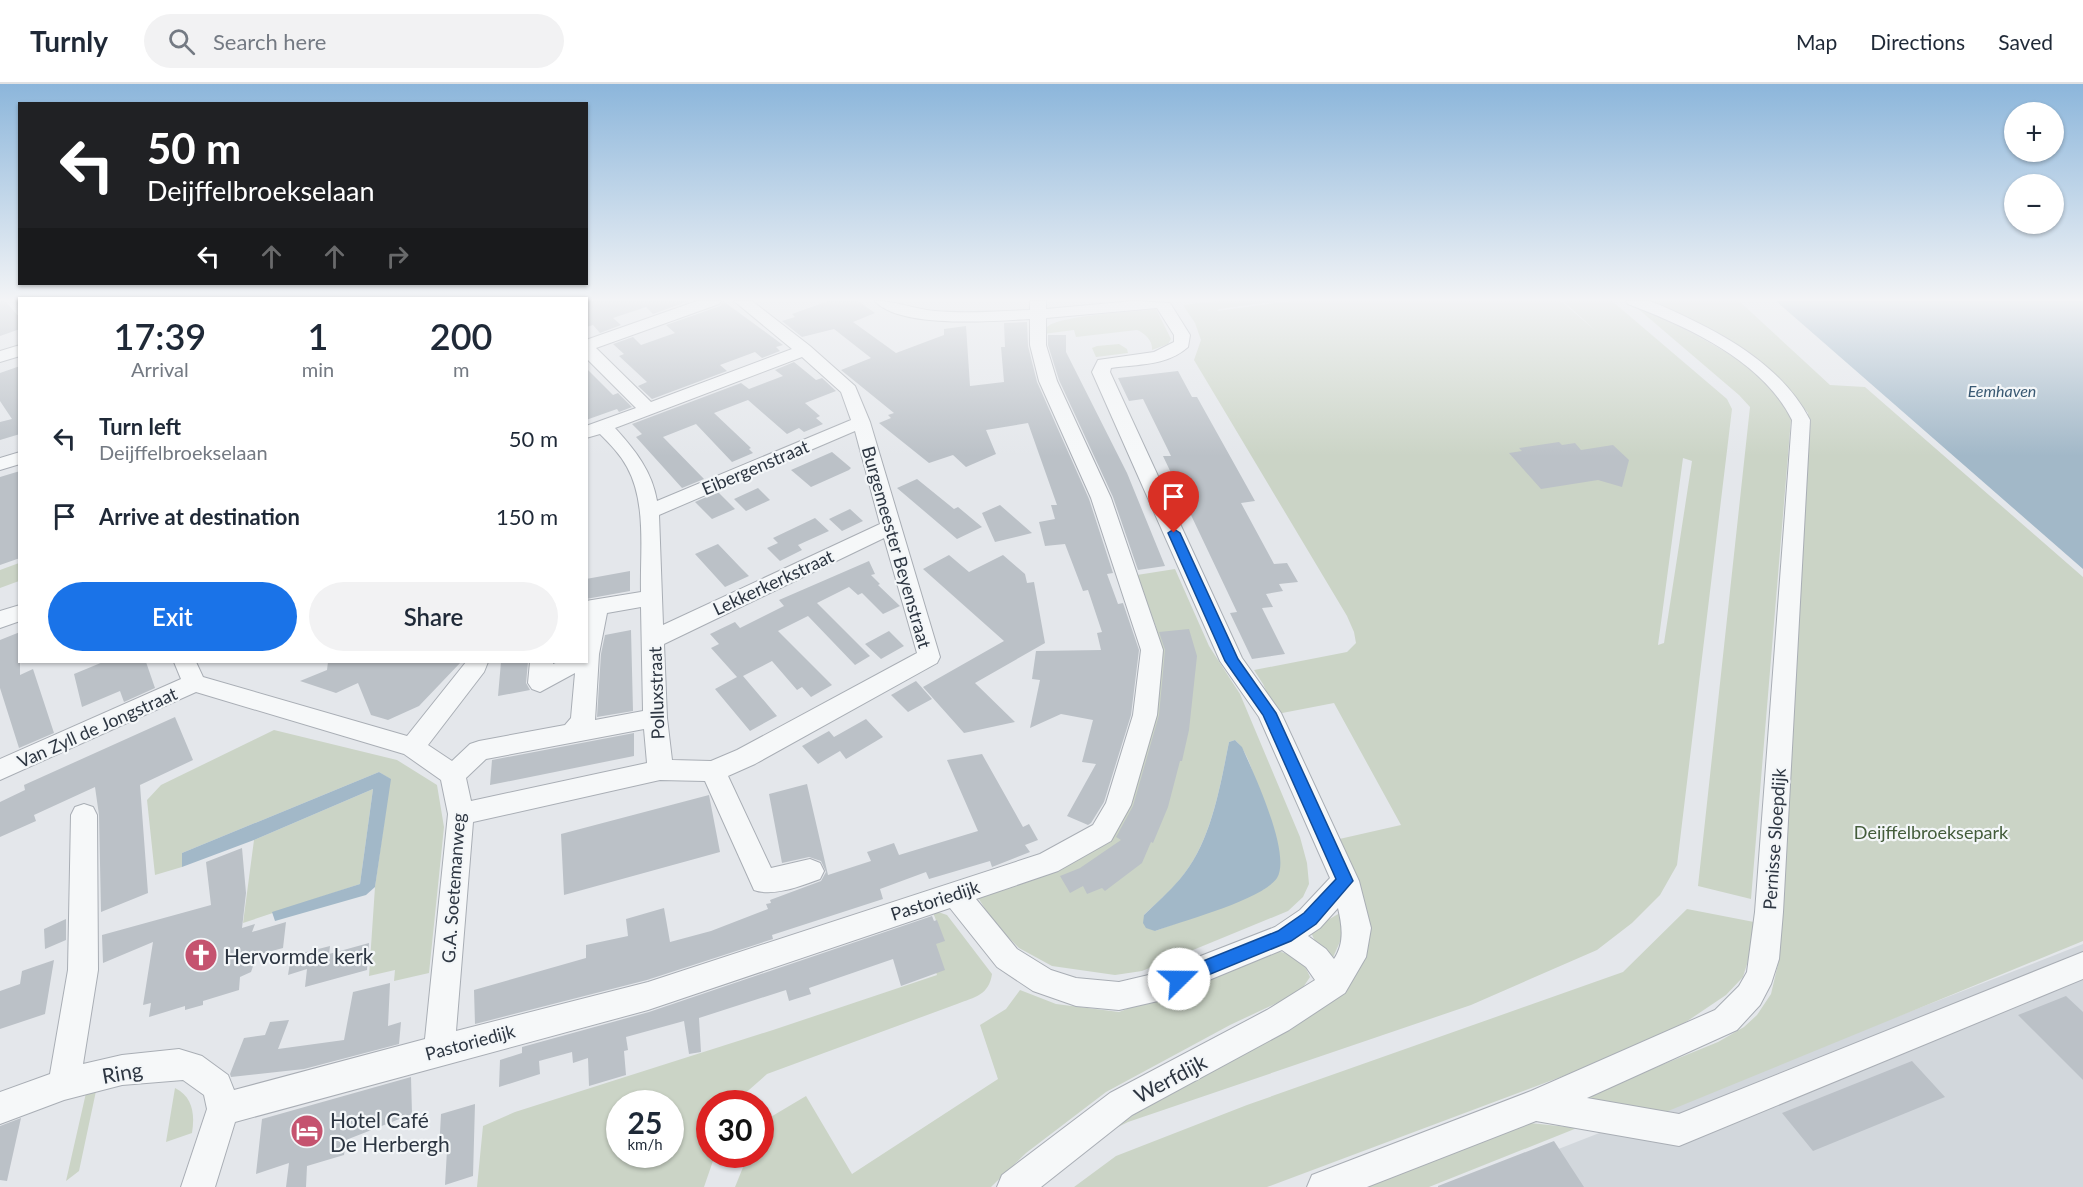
<!DOCTYPE html>
<meta charset="utf-8">
<style>
:root{--surface:#fff;--page:#f2f2f3;--text:#1f2937;--muted:#747a83;--line:#e0e1e3;--accent:#1a73e8}
body{margin:0;font-family:Lato,sans-serif;background:var(--page);color:var(--text);height:100vh;display:flex;flex-direction:column;font-size:22px;white-space:nowrap}
*{box-sizing:border-box;margin:0}
p{font-size:20px;color:var(--muted)}
.icon{flex:none;width:33px;height:33px;fill:none;stroke:currentColor;stroke-width:2;stroke-linecap:round;stroke-linejoin:round}
.map{position:relative;flex:1;overflow:hidden}
.side{position:absolute;left:18px;top:213px;width:570px;height:366px;display:flex;flex-direction:column;background:var(--surface);border-radius:0px;box-shadow:0 2px 4px #0004}
.side>*{flex:none}
.top-card{position:absolute;left:18px;top:18px;width:570px;height:183px;border-radius:0px;box-shadow:0 2px 4px #0004;background:#202124;color:#fff;overflow:hidden}
.controls{position:absolute;left:2004px;top:18px;display:grid;gap:12px}
.controls a{display:grid;place-items:center;width:60px;height:60px;border-radius:50%;background:var(--surface);box-shadow:0 2px 4px #0004;font-size:30px}
.speed{position:absolute;left:606px;top:1006px;display:flex;gap:12px;font-size:30px;font-weight:700;text-align:center}
.speed>*{display:grid;place-content:center;width:78px;height:78px;border-radius:50%;background:var(--surface);box-shadow:0 2px 4px #0004;line-height:1}
.speed small{font-size:15px;font-weight:400}
.speed .limit{border:9px solid #d22;background:#fff;color:#111}
.pin{position:absolute;display:grid;place-items:center;width:51px;height:51px;color:#fff;margin:-62px -26px;border-radius:50% 50% 50% 0;rotate:-45deg;box-shadow:0 0 6px #0007}
.pin .icon{rotate:45deg}
.me{position:absolute;width:66px;margin:-33px;rotate:68deg;stroke-linejoin:round;filter:drop-shadow(0 0 4px #0008)}
.turn{display:flex;align-items:center;gap:21px;height:126px;padding:0 30px;font-size:27px}
.turn .icon{width:78px;height:78px;stroke-width:2.5}
.turn b{display:block;font-size:42px;line-height:51px}
.lanes{display:flex;align-items:center;height:57px;padding:0 30px;background:#0003;justify-content:center;gap:30px;direction:ltr}
.lanes .off{opacity:.35}
.eta{display:flex;justify-content:space-evenly;align-items:center;height:102px;text-align:center}
.eta b{font-size:36px;font-weight:600;line-height:42px}
.action{display:flex;gap:12px;margin-top:auto;padding:12px 30px}
.action a{flex:1;height:69px;border-radius:36px;background:var(--accent);color:#fff;font-size:24px;font-weight:600;line-height:69px;text-align:center}
.action a+a{background:var(--page);color:var(--text)}
ul{padding:0;list-style:none}
li{display:flex;align-items:center;gap:18px;height:78px;padding:0 30px}
li div{flex:1}
li b{display:block;font-size:22px}
li em{font-style:normal}
header{display:flex;align-items:center;gap:36px;box-sizing:border-box;height:84px;padding:0 30px;background:var(--surface);border-bottom:2px solid var(--line)}
header strong{font-size:28px}
nav{display:flex;gap:33px;margin-inline-start:auto;font-size:21px}
.search{width:420px;height:54px;background:var(--page);display:flex;align-items:center;gap:15px;box-sizing:border-box;padding:0 21px;border-radius:33px;color:var(--muted);font-size:22px}
.map>svg:first-child{display:block}
.built{fill:#d2d7dc}
.green{fill:#cbd4c6;fill-rule:evenodd}
.water{fill:#a2b8c8}
.building{fill:#bbc1c7}
.lines{fill:none;stroke-linecap:round;stroke-linejoin:round}
.minor-casing{stroke:#a9aeb5;stroke-width:2}
.minor{fill:#f6f8f9;fill-rule:evenodd}
.route{fill:#1a73e8;stroke:#114b97;stroke-width:1.5}
.labels{text-anchor:middle;dominant-baseline:central;stroke-width:4.5;stroke-linejoin:round;paint-order:stroke}
.far-water-label{font-size:16px;font-style:italic;fill:#395973;stroke:#f3f6f8}
.street-label{font-size:18px;fill:#2d3642;stroke:#f3f6f8}
.park-label{font-size:18px;fill:#445d3b;stroke:#f3f6f8}
.near-poi-label{font-size:21px;fill:#2d3642;stroke:#f3f6f8;text-anchor:start}
.near-street-label{font-size:21px;fill:#2d3642;stroke:#f3f6f8}
</style>
<header>
<strong>Turnly</strong>
<div class="search"><svg class="icon" aria-label="search" viewBox="0 0 24 24"><circle cx="10" cy="10" r="6"/><path d="M15 15l6 6"/></svg>Search here</div>
<nav><a>Map</a><a>Directions</a><a>Saved</a></nav>
</header>
<div class="map">
<svg width="2083" height="1103" viewBox="0 0 2083 1103">
<rect width="100%" height="100%" fill="#e4e7eb"/>
<!-- built -->
<path class="built" d="M2083,860V1103H1461Z"/>
<!-- green -->
<path class="green" d="M1215,217H1280L1219,225L1217,227L1291,217H1561L1597,248L1563,217H1612L1727,315L1732,325L1677,781L1660,811L1632,839L1597,866L1471,921L1128,1038L1110,1047C1152,1017 1196,994 1241,969C1289,943 1325,929 1359,884L1335,756L1401,741L1334,619L1277,630L1263,600L1254,586L1347,568L1356,559L1354,548L1347,532L1194,276L1201,256L1195,239L1183,221ZM1683,374L1692,377L1664,559L1658,561Z
M1645,217H1739L1830,301L1865,303L2083,493V857L1651,1034L1571,1018L1718,958L1744,943L1757,931L1771,910L1779,876L1784,648L1808,329L1782,299Z
M1636,223C1677,240 1781,288 1791,335L1751,815L1698,802L1750,323L1739,311Z
M1156,225L1171,255L1168,260L1152,266C1153,257 1145,249 1137,246L1076,253L1074,246L1043,250C1045,246 1045,245 1048,242C1064,231 1134,228 1156,225Z
M1119,260L1127,265L1128,269L1096,273L1092,264L1097,262Z
M19,479V497L0,504V486Z
M1175,485L1209,562L1240,610L1300,753L1307,779L1309,800L1303,813L1288,827L1142,887L1115,891L1052,882L1019,864L994,839L977,812L1105,758L1118,745L1130,709L1158,574L1156,543L1137,491ZM1235,656C1265,684 1261,765 1264,805L1243,815L1155,847L1144,831C1156,819 1170,808 1181,794C1211,758 1220,703 1229,658Z
M274,646L397,676L437,701L444,743L429,889L394,897L395,886L369,892L375,803L390,695L379,688L182,769V783L155,791L147,716L161,701Z
M373,705L360,800L243,839L254,756Z
M1687,825L1754,838L1751,867L1743,893L1726,911L1680,942L1590,982L1267,1103H1074L1116,1072L1247,1021L1623,888Z
M932,826L947,831L992,890C989,911 975,913 957,920L767,990L733,1020H710V1071H715L704,1103H477L483,1042L515,1028L773,946L937,891L925,858L942,852ZM620,1020H670V1071H620Z
M1340,829L1342,853L1331,878L1317,862L1310,846Z
M1277,867C1294,871 1304,876 1310,893L1300,908L1230,941L1106,1008L1026,1069L991,1103H735L748,1071H760L761,1047L769,1034L806,1012L852,1090L998,995L980,941L1006,925L1020,906L1056,920L1119,928Z
M175,1004C193,1013 195,1030 192,1049L166,1058Z
M96,1007L79,1087L66,1097L86,1009Z
M1530,1039L1577,1044L1429,1103H1363Z"/>
<!-- water -->
<path class="water" d="M1776,217H2083V485Z
M1235,656L1242,663C1253,688 1292,770 1277,794C1262,816 1182,837 1155,847L1146,844L1143,839L1144,831C1156,819 1169,808 1180,795C1211,759 1220,703 1229,658Z
M379,688L391,695L375,803L366,811L275,837L272,828L360,800L373,705L254,756L182,783V769Z"/>
<!-- building -->
<path class="building" d="M0,217H5L20,234V245L0,252Z
M586,217H689L653,230L646,223L613,234L621,241L600,249L593,241L586,243Z
M723,217L783,261L776,263L780,267L762,274L755,268L720,281L727,287L652,315L638,302L647,298L619,272L624,270L613,260L633,253L641,261L675,249L666,241L720,222Z
M828,217H858L875,229L853,238L896,269L944,251V245L966,242L970,302L1004,298L1001,263H1005L1004,239L1027,238L1028,262L1037,298L1089,415L1113,489L1107,490L1118,520L1123,519L1139,566L1131,631L1104,718L1091,739L1088,741L1067,732L1096,680L1082,678L1093,636L1061,630L1030,644L1040,596L1032,595L1036,567L1101,566L1097,549L1102,548L1088,506L1083,507L1065,460L1045,462L1039,438L1055,435L1051,421H1057L1028,339L986,346L996,370L966,383L953,371L929,379L879,339L891,334L888,331L894,329L841,286L871,274L834,245L802,253L782,237L795,233L792,230Z
M1048,251H1066V268L1127,389L1165,482L1138,486L1113,413L1059,296L1048,261Z
M794,278L816,296L822,294L836,307L805,319L820,332L816,334L823,340L804,348L799,344L787,350L748,316L714,329L751,364L749,365L753,369L732,378L696,340L663,353L704,395L682,404L636,353L642,350L632,340L741,299L749,305L783,292L775,286Z
M20,282V350L0,356V338L12,335L0,317V289Z
M586,284L613,311L618,309L632,323L619,328L617,325L586,336Z
M1178,287L1192,313H1197L1255,417L1241,419L1274,480L1287,479L1298,498L1279,500L1283,507L1266,510L1273,523L1262,524L1285,570L1252,575L1230,529L1237,528L1163,372H1171L1143,315L1129,317L1118,294Z
M1559,358L1562,361L1575,359L1581,366L1613,361L1629,376L1622,403L1598,396L1541,405L1509,369L1522,367L1519,364Z
M832,368L851,384L849,386L811,403L791,386Z
M20,387V474L0,481V393Z
M917,395L954,425L958,423L982,443L957,455L897,404Z
M758,404L770,416L746,427L734,415Z
M718,408L735,425L712,435L695,418Z
M1000,421L1032,449L995,458L982,429Z
M850,425L863,437L842,447L829,435Z
M815,434L829,447L798,461L802,466L780,477L767,464L778,459L773,454Z
M718,460L740,483L749,492L725,503L695,470Z
M949,471L969,488L1003,471L1025,490L1027,499L1034,498L1045,559L975,599L1015,638L964,649L923,603L1004,557L923,485Z
M869,477L875,490L871,491L880,500L878,501L900,522L883,530L862,509L858,511L849,503L817,519L870,572L855,581L808,532L778,547L832,601L811,613L802,603L797,606L772,577L743,592L777,632L750,647L715,605L737,593L711,564L719,560L710,550L735,538L740,544L784,522L779,516Z
M630,487V507L586,515V495Z
M1189,545L1197,572L1189,646L1182,677H1180L1168,723L1153,759L1151,758L1142,779L1105,807L1102,804L1087,810L1083,802L1070,809L1060,792L1080,784L1121,756L1116,753L1133,722L1159,631L1165,566L1159,548Z
M631,546L633,627L597,633L601,570L605,551Z
M889,547L904,562L881,575L865,560Z
M20,548V591L33,585L54,649L19,664L0,604V556Z
M103,578H146L155,604L124,618L120,607L82,623L74,590Z
M328,578H461L419,622L388,636L371,631L358,599L336,609L300,597L327,586Z
M501,578H528L526,599L530,606L498,612Z
M916,597L932,615L908,628L891,611Z
M175,633L193,676L140,701L148,809L101,828L99,731L95,703L34,731L36,737L0,753V718L25,706L24,701Z
M866,635L883,653L846,675L840,667L818,680L802,662L829,647L834,653Z
M634,649V672L490,701L492,676Z
M982,670L1023,743L1029,740L1038,756L1025,761L1030,768L992,783L990,777L929,795L926,788L880,805L883,815L772,851L773,855L647,896L475,940L474,906L586,874V861L628,852L626,835L664,824L670,858L711,847L768,825L766,820L771,819L770,816L821,797L826,788L821,777L809,773L782,779L769,710L807,700L828,791L871,777L867,768L894,759L899,771L978,747L947,676Z
M709,711L720,768L564,811L561,750Z
M242,764L246,809L242,844L255,840L252,848L286,838L283,864L257,871L251,888L240,893L239,906L203,917V921L185,926V922L149,933L151,919L143,921L153,858L103,879L102,851L211,821L206,778Z
M932,832L934,837L937,836L945,857L936,860L945,886L901,902L893,875L809,904L811,910L789,917L786,906L699,934L701,968L689,970L684,937L626,953L628,966L624,967L626,991L589,1002L588,974L573,979L572,968L539,977L540,990L499,1003L500,976L522,969V963L649,928Z
M66,835V856L45,865L44,845Z
M369,859L367,886L305,903L307,885L288,891L291,872L330,862L329,870Z
M54,876L45,930L0,945V907L20,900L22,887Z
M390,899L388,942L401,938L399,960L304,985L231,993L230,990L244,954L265,951L270,938L289,936L278,965L344,956L353,908Z
M2066,912L2083,928V996L2018,931Z
M1912,977L1945,1013L1813,1067L1782,1029Z
M411,993L412,1030L346,1056L344,1071L307,1082L306,1103H286L289,1079L256,1090L262,1035Z
M475,1020L473,1092L445,1101L447,1066L439,1068L441,1030Z
M21,1034L7,1097L0,1096V1042Z
M1554,1057L1584,1103H1438V1102Z"/>
<g class="lines">
<defs>
<path id="minor" d="M697,217H721L719,220L596,264L651,318L792,265L734,217H752L810,262L855,302L870,338L940,573L937,579L755,680L728,692L771,784L810,775L820,779L824,787L820,795C801,802 773,813 754,806L705,697L660,696L473,738L456,947L648,898L1040,770L1093,741L1106,719L1133,631L1141,566L1091,414L1039,297L1030,261V235C995,237 899,245 875,217C898,217 913,225 935,227C967,230 999,227 1030,226V217H1046V225L1133,217L1170,219L1190,251L1188,263C1167,282 1138,280 1111,284L1110,288L1242,574L1281,629L1359,797L1371,844L1366,873L1345,909L1289,946L1132,1031L1041,1103H997L1002,1091L1110,1009L1267,926L1315,896L1306,883L1282,866L1158,917L1119,926L1076,922L1033,907L997,883L950,824L648,926L235,1038L215,1103H181L207,1025L204,1011L183,996L122,1001L64,1016L0,1040V1008L50,990L68,886L71,731L75,723L84,720L93,723L97,731L98,886L83,980L122,971L179,965L202,972L228,991L234,1006L425,955L448,730L441,696L404,670L196,608L0,696V675L181,595L174,578H196L203,593L407,652L466,578H488L484,588L428,661L452,677L470,660L479,657L565,641L571,634L575,589L540,608L532,605L528,599L530,578H553V580L558,578H586V517L641,508C640,469 647,419 627,383C620,370 610,360 600,350L586,354V342L636,324L586,274V256ZM1157,224L1174,251V258L1154,268L1098,276L1092,288L1220,577L1259,633L1330,794L1300,826L1275,843L1157,889L1119,898L1076,894L1051,886L1017,865L976,815L1058,787L1111,757L1131,721L1157,631L1163,566L1111,414L1057,297L1046,261V234ZM802,273L841,308L851,336L657,417C652,387 635,366 615,344ZM855,347L880,440L663,541L659,431ZM884,454L917,569L737,666L711,677L672,676L667,634L664,560ZM641,523L643,627L595,636L599,570L607,529ZM644,645L647,679L471,717L466,694L486,675ZM1338,824C1342,841 1345,859 1334,875L1326,865L1308,852L1320,844Z
M1626,217H1649L1660,221C1718,247 1780,278 1810,336L1783,828L1779,875L1771,900L1760,921L1737,946L1587,1014L1679,1030L2083,868V895L1679,1062L1536,1037L1367,1103H1307L1312,1091L1531,1007L1715,926L1739,902L1747,888L1755,828L1792,336C1762,276 1688,243 1628,220Z
M20,261V272L0,278V267Z
M20,368V380L0,386V374Z
M20,521V537L0,544V527Z"/>
</defs>
<!-- minor casing -->
<use href="#minor" class="minor-casing"/>
<!-- minor -->
<use href="#minor" class="minor"/>
</g>
<!-- sky -->
<linearGradient id="sky" x2="0" y2="1"><stop stop-color="#8cb6db"/><stop offset="0.58" stop-color="#f3f4f6"/><stop offset="1" stop-color="#f3f4f6" stop-opacity="0"/></linearGradient>
<rect width="2083" height="372" fill="url(#sky)"/>
<!-- route -->
<path class="route" d="M1174,445L1180,449L1238,575L1276,629L1353,797L1316,840L1291,857L1179,903L1173,901L1171,895L1173,889L1278,847L1304,829L1336,795L1263,631L1225,577L1168,449Z"/>
<!-- icons -->
<defs>
<symbol id="church-disc" viewBox="-11 -11 22 22"><circle r="9.5" fill="#c5536f" stroke="#f3f6f8"/><path d="M-1.2-6h2.4v3.5h3.3v2.4h-3.3V6h-2.4V-.1h-3.3v-2.4h3.3Z" fill="#fff"/></symbol>
<symbol id="hotel-disc" viewBox="-11 -11 22 22"><circle r="9.5" fill="#c5536f" stroke="#f3f6f8"/><path d="M-6-4.5h1.5V1H6V5H4.5V3h-9V5H-6ZM-4 0a1.8 1.8 0 1 1 3.6 0ZM.5 0V-2.5h3Q6-2.5 6 0Z" fill="#fff"/></symbol>
</defs>
<g fill-rule="evenodd">
<use href="#church-disc" x="182" y="852" width="38" height="38"/>
<use href="#hotel-disc" x="288" y="1028" width="38" height="38"/>
</g>
<g class="labels">
<!-- far-water labels -->
<g class="far-water-label">
<text x="2002" y="306">Eemhaven</text>
</g>
<!-- street labels -->
<g class="street-label">
<text transform="translate(755 383) rotate(-23)">Eibergenstraat</text>
<text transform="translate(897 463) rotate(74)">Burgemeester Beyenstraat</text>
<text transform="translate(773 498) rotate(-25)">Lekkerkerkstraat</text>
<text transform="translate(656 609) rotate(-92)">Polluxstraat</text>
<text transform="translate(97 643) rotate(-24)">Van Zyll de Jongstraat</text>
<text transform="translate(1774 755) rotate(-86)">Pernisse Sloepdijk</text>
<text transform="translate(453 804) rotate(-86)">G.A. Soetemanweg</text>
<text transform="translate(935 816) rotate(-18)">Pastoriedijk</text>
<text transform="translate(470 958) rotate(-15)">Pastoriedijk</text>
</g>
<!-- park labels -->
<g class="park-label">
<text x="1931" y="748">Deijffelbroeksepark</text>
</g>
<!-- near-poi labels -->
<g class="near-poi-label">
<text x="224" y="871">Hervormde kerk</text>
<text x="330" y="1035">Hotel Café<tspan x="330" dy="24">De Herbergh</tspan></text>
</g>
<!-- near-street labels -->
<g class="near-street-label">
<text transform="translate(122 988) rotate(-10)">Ring</text>
<text transform="translate(1170 994) rotate(-28)">Werfdijk</text>
</g>
</g>
</svg>
<div class="controls">
<a>+</a>
<a>−</a>
</div>
<div class="speed"><div>25<small>km/h</small></div><div class="limit">30</div></div>
<div class="pin" style="left:1174px;top:449px;background:#d93025"><svg class="icon" aria-label="arrive" viewBox="0 0 24 24"><path d="M6 21V4h12l-3 4 3 4H6"/></svg></div>
<svg class="me" style="left:1179px;top:895px" viewBox="-20 -20 40 40"><circle r="19" fill="#fff"/><path d="M0-13L10 11 0 6-10 11z" fill="#1a73e8"/></svg>
<div class="top-card">
<div class="turn"><svg class="icon" aria-label="left" viewBox="0 0 24 24"><path d="M17 20v-9H6M10 6l-5 5 5 5"/></svg><div><b>50 m</b>Deijffelbroekselaan</div></div>
<div class="lanes"><svg class="icon" aria-label="left" viewBox="0 0 24 24"><path d="M17 20v-9H6M10 6l-5 5 5 5"/></svg><svg class="icon off" aria-label="ahead" viewBox="0 0 24 24"><path d="M12 20V5M6 11l6-6 6 6"/></svg><svg class="icon off" aria-label="ahead" viewBox="0 0 24 24"><path d="M12 20V5M6 11l6-6 6 6"/></svg><svg class="icon off" aria-label="right" viewBox="0 0 24 24"><path d="M7 20v-9h11M14 6l5 5-5 5"/></svg></div>
</div>
<section class="side">
<div class="eta">
<div><b>17:39</b><p>Arrival</p></div>
<div><b>1</b><p>min</p></div>
<div><b>200</b><p>m</p></div>
</div>
<ul>
<li><svg class="icon" aria-label="left" viewBox="0 0 24 24"><path d="M17 20v-9H6M10 6l-5 5 5 5"/></svg><div><b>Turn left</b><p>Deijffelbroekselaan</p></div><em>50 m</em></li>
<li><svg class="icon" aria-label="arrive" viewBox="0 0 24 24"><path d="M6 21V4h12l-3 4 3 4H6"/></svg><div><b>Arrive at destination</b></div><em>150 m</em></li>
</ul>
<div class="action"><a>Exit</a><a>Share</a></div>
</section>
</div>
